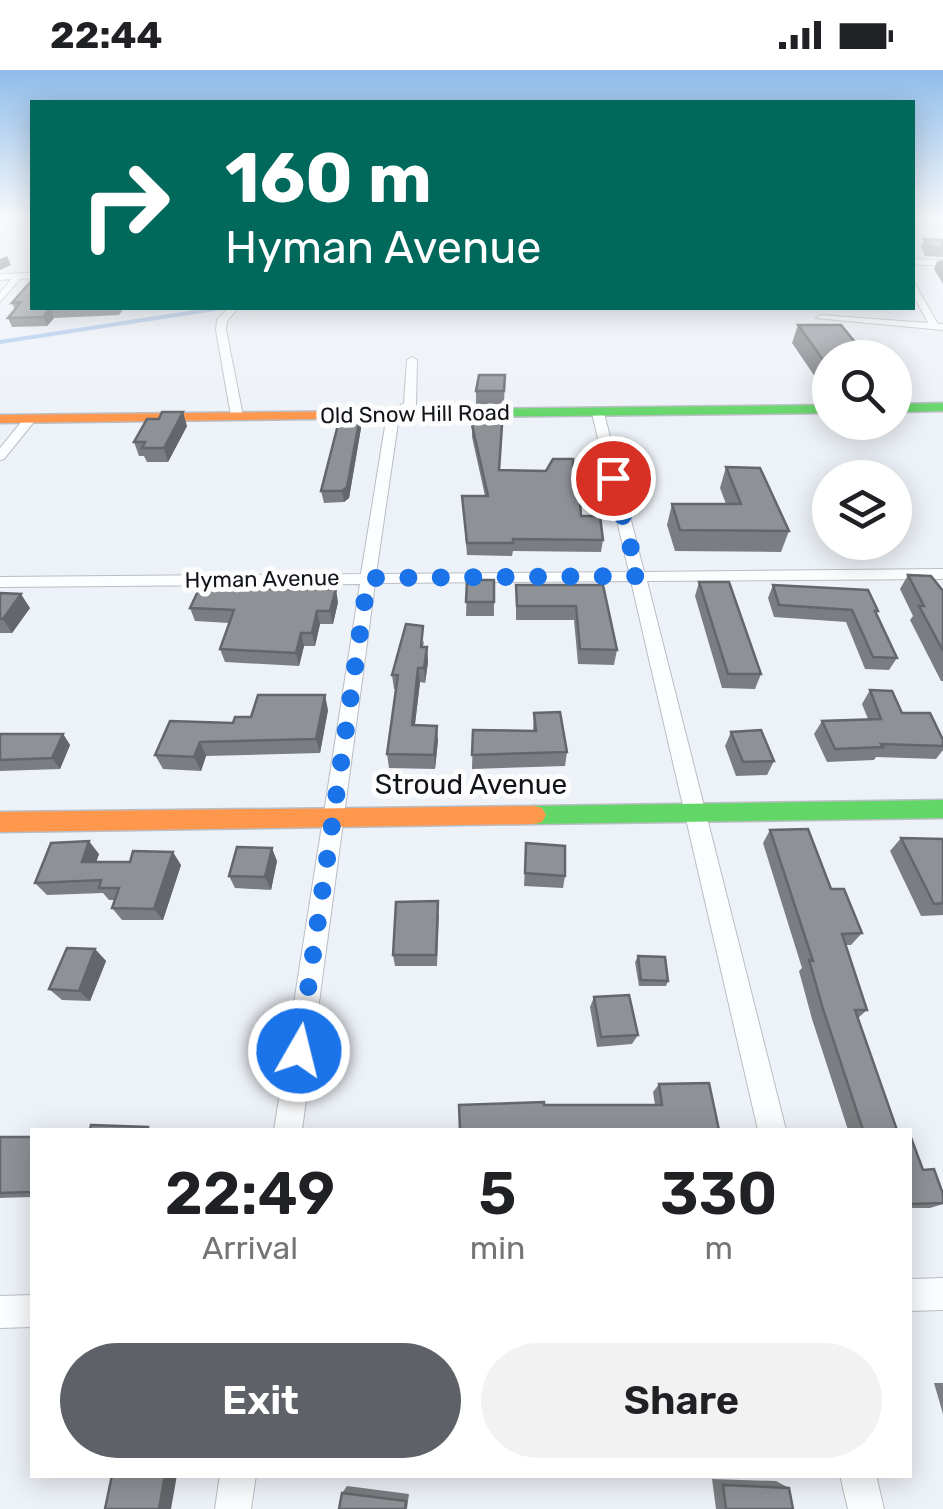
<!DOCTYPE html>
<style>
:root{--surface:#fff;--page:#f2f2f2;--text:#202124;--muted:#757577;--accent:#5e6268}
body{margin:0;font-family:Rubik,sans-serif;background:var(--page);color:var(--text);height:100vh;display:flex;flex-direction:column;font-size:38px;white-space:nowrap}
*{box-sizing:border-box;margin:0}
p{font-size:32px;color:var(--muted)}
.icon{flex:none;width:55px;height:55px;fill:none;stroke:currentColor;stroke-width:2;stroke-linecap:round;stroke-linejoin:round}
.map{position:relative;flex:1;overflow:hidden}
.side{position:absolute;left:30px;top:1058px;width:882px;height:350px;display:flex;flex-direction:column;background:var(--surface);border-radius:0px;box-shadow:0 5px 25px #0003}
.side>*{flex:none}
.guide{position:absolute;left:30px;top:30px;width:885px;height:210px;border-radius:0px;box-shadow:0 5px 25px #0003;background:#00695c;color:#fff;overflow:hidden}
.tools{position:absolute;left:812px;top:270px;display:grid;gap:20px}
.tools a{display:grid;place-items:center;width:100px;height:100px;border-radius:50%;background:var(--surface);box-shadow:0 5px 25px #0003;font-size:50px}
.pin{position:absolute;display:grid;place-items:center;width:85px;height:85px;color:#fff;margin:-42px;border:5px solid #fff;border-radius:50%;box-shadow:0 2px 10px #0007}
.me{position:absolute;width:110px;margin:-55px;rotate:8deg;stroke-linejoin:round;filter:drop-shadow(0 0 8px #0008)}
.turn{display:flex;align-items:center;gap:35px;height:210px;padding:0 30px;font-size:45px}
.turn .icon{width:130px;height:130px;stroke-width:2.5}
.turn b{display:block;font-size:70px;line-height:85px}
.eta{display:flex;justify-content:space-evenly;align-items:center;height:170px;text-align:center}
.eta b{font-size:60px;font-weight:600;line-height:70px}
.primary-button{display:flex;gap:20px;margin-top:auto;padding:20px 30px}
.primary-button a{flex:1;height:115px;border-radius:60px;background:var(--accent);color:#fff;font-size:40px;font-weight:600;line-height:115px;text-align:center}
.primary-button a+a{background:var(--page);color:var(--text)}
.status{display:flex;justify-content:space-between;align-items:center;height:70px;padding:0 50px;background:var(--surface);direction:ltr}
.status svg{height:28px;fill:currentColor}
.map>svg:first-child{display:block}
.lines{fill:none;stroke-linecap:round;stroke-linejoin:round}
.stream{stroke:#a9c7ed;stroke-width:4}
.street-casing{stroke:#babec4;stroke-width:2}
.fast-casing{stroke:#babec4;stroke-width:3}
.slow-casing{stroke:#babec4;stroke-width:3}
.street{fill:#fcfdfe;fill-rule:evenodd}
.fast{fill:#63d668;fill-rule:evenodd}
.slow{fill:#ff974d;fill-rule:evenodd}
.wall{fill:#7a7e82}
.shaded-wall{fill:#63666a}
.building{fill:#8e9297;stroke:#63666a;stroke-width:2.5}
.route{stroke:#1a73e8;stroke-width:18;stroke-dasharray:0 32.4}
.labels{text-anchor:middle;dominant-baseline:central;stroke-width:10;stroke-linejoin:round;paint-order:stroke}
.far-street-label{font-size:22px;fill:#11151a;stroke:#fdfdfd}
.street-label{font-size:28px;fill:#11151a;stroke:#fdfdfd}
</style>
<div class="status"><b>22:44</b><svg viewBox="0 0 49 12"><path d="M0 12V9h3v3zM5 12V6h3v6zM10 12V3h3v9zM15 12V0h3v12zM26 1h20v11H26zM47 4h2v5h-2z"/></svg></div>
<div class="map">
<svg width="943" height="1439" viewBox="0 0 943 1439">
<rect width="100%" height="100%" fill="#edf2f8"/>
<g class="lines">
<!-- stream -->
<path class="stream" d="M0,272L221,238"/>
<defs>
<path id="street" d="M0,149L32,151V155L0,153Z
M912,189L943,190V196L912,194Z
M0,204L32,203V208L20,209L0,232V223L11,209L0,210Z
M912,209L938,254H943V260L816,248L821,245L928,253L912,222Z
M228,238H238L227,251L226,260L243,346L237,350L231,346L216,260L217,250Z
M412,287L417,290L416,335L399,346L376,504L629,502L592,343L598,339L604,343L644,502L943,499V509L647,511L786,1060H758L631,511L375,513L302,1060H274L360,514L0,517V507L361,504L387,344L404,333L407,290Z
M27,345L37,348L4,389L0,390V378Z
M943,1208V1240L910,1241V1209Z
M32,1225V1257L0,1258V1226Z
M220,1405H256L251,1439H215Z
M840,1405H876L884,1439H848Z"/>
<path id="fast" d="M943,333V341L895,342V334Z
M830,335V343L467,347L460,343L467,339Z
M943,730V748L534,754L526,752L522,745L526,738L534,736Z"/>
<path id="slow" d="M472,340V346L467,347L0,353V345Z
M534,736L542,738L546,745L542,752L534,754L0,762V742Z"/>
</defs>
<!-- street casing -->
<use href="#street" class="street-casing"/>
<!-- fast casing -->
<use href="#fast" class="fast-casing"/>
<!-- slow casing -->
<use href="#slow" class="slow-casing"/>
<!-- street -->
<use href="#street" class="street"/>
<!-- fast -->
<use href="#fast" class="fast"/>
<!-- slow -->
<use href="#slow" class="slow"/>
</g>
<!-- wall -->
<path class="wall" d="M924,169L943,170V187L925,186L921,177Z
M943,190V214L934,199L937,191Z
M32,210V238H124L119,245L54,248L47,256L12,257L8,248L15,240L12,233Z
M798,255L830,288V316L822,317L792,273Z
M505,305L504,334H476V321Z
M360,347L361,358L349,428L344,432L324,433L321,421Z
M472,355L499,400L581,446L603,470L601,482L513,481L512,486L467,485L462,426H485L472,367Z
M187,356L168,392H147L144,386H139L134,372Z
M726,397L789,461L781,482L675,481L667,455L672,434H726L720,418Z
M908,505L943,521V611H941L910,550L913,546L900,519Z
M467,510H494V546H466Z
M699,512L761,604L755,619L722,618L695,526Z
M516,515H603L617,580L614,595L578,594L574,550H516Z
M773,515L878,541L876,544L897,588L889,600L865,599L846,552L774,547L768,528Z
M0,523L30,538L12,563H0Z
M338,532L333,554H320L315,576H304L299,596L225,592L220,579L229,553L195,551L190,538Z
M424,571L423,577H427L428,592L425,613L420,612L415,655L438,670L435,699L389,698L387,684L396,619H394L392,605Z
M870,620L943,670V680L936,689L876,687L874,690L827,692L814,664L822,651L868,649L862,634Z
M328,640L320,683L206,686L201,701L163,699L155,685L251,647Z
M534,643L567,682L565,696L472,699L473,660L533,661Z
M731,662L774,691L767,705L736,706L725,676Z
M0,664H63L70,675L60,699L0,701Z
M770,760L831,819L862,863L851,875H846L867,940L858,948L897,1060H848L812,949L799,901L802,898L763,773Z
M901,768L943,769V845L921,846L890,781Z
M526,773L565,806L563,818L524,816Z
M99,784L96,792L181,795L163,850H122L112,838L115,830H109L103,823L47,825L35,813Z
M277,791L271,820L235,818L229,806Z
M439,844L437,896H395L393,885Z
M95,879L106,891L90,931L62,930L49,919Z
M638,886L668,911L666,916H639L635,892Z
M594,927L638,965L632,974L597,977L590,937Z
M659,1014L719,1060L544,1035H655L653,1022Z
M910,1065L923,1100L943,1124V1134L930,1138H910Z
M0,1067H32V1127L0,1128Z
M934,1313H943V1344Z
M712,1409L776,1411L789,1418L793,1439H716Z
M347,1416L409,1424L407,1439L342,1423Z"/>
<!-- shaded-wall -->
<path class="shaded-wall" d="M7,186L11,195L0,200V189Z
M50,238L54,248L47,256L43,247Z
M183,342L187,356L168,392L164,378Z
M360,347L361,358L349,428L344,432L342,421Z
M336,519L338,532L333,554L330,541Z
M21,524L30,538L12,563L3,549Z
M317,541L320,554L315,576L312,563Z
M301,563L304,576L299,596L296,583Z
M427,577L428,592L425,613L424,598Z
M418,598L420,612L413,669L412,655Z
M325,625L328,640L320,683L316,669Z
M437,656L438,670L435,699L434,685Z
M63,664L70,675L60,699L52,688Z
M200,672L206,686L201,701L194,687Z
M89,771L99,784L92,804L82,792Z
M272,778L277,791L271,820L265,807Z
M173,782L181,795L163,850L154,839Z
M95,879L106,891L90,931L79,921Z
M165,1405H177L171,1439H159Z"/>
<!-- building -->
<path class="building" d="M924,169L943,170V179L929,177Z
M32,210V238H71H50L43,247L8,248L21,232L12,233Z
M798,255H841L868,288H830L829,298Z
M479,305H505L504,321H476Z
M474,340H503L499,400L546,401L553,389H573V396H578L581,446H600L603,470L513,469V473H467L462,426H488L472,355Z
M162,342H183L164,378H142L145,372H134L147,349H159Z
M340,347H360L347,417L342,421H321Z
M726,397L760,398L789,461L680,460L672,434H741Z
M908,505L931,506L943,521V581L919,536H924Z
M467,510H494V532H466Z
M699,512H729L761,604H728Z
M516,515H603L617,580L580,579L576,536H517Z
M773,515L868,520L878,541H875L897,588L873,587L852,540L779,535Z
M199,519H336L330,541H317L312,563H301L296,583L220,579L234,540L190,538Z
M0,523L21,524L3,549H0Z
M406,554L423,556L421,577H427L424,598H418L412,655L437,656L434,685L387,684L398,605H392Z
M870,620L892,621L902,643H930L943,670V676L881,674L883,677L835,679L822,651L881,649Z
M258,625H325L316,669L200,672L194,687L155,685L170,651L233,653L235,647H251Z
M560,642L567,682L472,685L473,660L536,661L534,643Z
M761,660L774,691L743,692L731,662Z
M0,664H63L52,688L0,690Z
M808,759L831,819H844L862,863L842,864L867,940H855L897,1060H863L823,939L809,890L813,891L770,760Z
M901,768L943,769V833L934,834Z
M89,771L82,792H130L133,781L173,782L154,839L112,838L119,818H99L101,810L35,813L51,773Z
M526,773L565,776V806L525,803Z
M237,777L272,778L265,807L229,806Z
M438,831L436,885H393L396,832Z
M67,878L95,879L79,921L49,919Z
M638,886L665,887L668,911L641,910Z
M629,925L638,965L601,967L594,927Z
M709,1013L719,1060H460L459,1035L544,1032V1035H662L659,1014Z
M91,1055L148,1057V1060H90Z
M910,1065L923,1100L934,1099L943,1124V1133L910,1134Z
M0,1067H32V1122L0,1123Z
M112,1405H165L159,1439H105Z
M723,1415L789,1418L793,1439H726Z
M342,1423L406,1431L405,1439H339Z"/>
<!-- sky -->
<linearGradient id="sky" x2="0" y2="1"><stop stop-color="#8fbcea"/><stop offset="0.42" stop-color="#f7f9fc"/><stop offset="1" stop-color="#f7f9fc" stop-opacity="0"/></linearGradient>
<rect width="943" height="348" fill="url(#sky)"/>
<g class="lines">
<!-- route -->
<path class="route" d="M299,981L368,508L638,506L613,408"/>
</g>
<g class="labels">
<!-- far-street labels -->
<g class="far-street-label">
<text transform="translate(415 344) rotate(-1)">Old Snow Hill Road</text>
<text transform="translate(262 509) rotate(-1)">Hyman Avenue</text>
</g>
<!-- street labels -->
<g class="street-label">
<text x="471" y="714">Stroud Avenue</text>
</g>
</g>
</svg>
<div class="tools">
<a><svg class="icon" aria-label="search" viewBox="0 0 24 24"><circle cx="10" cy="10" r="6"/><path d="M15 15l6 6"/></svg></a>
<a><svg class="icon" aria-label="layers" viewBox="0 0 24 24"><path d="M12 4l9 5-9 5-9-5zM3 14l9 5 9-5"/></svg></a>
</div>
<div class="pin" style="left:613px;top:408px;background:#d93025"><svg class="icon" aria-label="arrive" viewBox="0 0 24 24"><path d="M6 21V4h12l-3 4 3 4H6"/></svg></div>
<svg class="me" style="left:299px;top:981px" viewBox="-20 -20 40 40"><circle r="17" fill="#1a73e8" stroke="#fff" stroke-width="3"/><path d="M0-11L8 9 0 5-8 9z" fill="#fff"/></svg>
<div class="guide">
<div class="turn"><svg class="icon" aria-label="right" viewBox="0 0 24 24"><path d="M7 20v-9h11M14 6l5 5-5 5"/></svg><div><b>160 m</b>Hyman Avenue</div></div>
</div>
<section class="side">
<div class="eta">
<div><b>22:49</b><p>Arrival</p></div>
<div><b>5</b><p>min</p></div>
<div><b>330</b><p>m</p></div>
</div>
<div class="primary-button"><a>Exit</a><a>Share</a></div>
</section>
</div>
